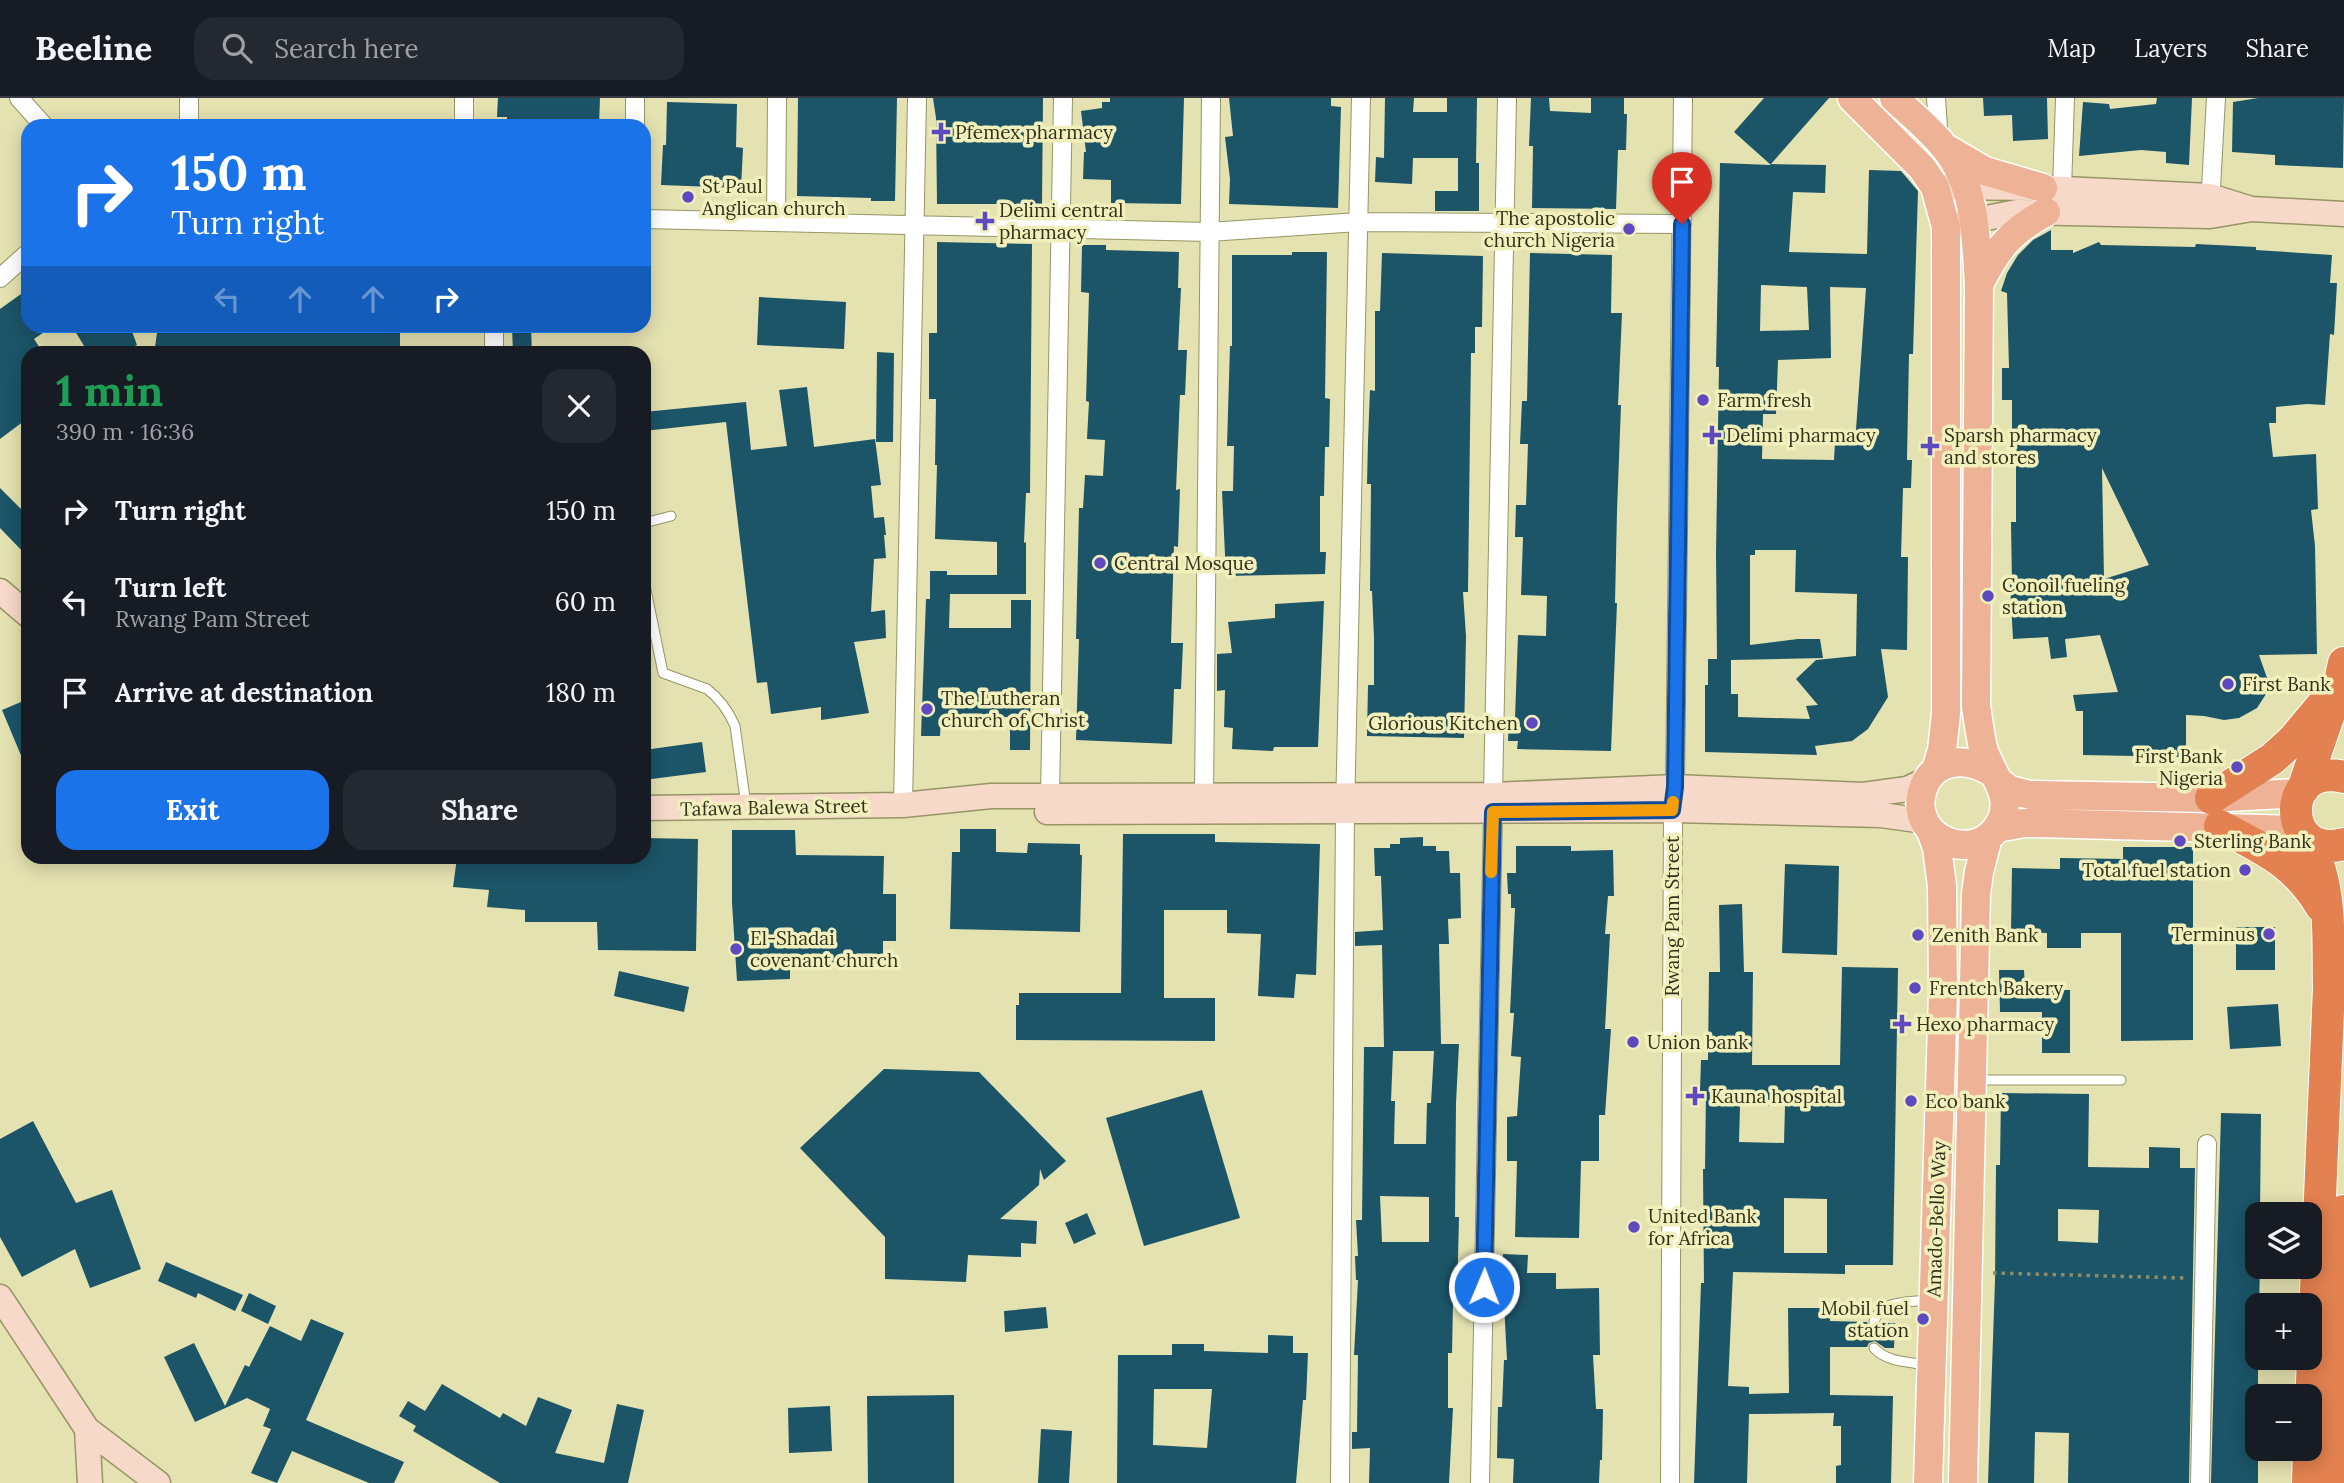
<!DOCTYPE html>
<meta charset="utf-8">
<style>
:root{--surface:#171b24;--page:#242831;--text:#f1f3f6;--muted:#9ea1a6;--line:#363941;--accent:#1a73e8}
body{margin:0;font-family:Lora,serif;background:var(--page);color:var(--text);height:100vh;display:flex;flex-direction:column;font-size:26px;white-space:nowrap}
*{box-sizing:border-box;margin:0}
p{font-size:23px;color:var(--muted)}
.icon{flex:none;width:38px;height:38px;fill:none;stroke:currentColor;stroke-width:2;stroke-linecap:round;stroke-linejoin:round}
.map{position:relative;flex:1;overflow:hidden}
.details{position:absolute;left:21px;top:248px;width:630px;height:518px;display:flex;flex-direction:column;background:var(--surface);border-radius:21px;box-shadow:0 4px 18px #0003}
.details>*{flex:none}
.banner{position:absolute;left:21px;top:21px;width:630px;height:214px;border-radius:21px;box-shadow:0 4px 18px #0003;background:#1a73e8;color:#fff;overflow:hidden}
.fabs{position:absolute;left:2245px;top:1104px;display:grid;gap:14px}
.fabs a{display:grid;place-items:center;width:77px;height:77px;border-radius:14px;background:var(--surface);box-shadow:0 4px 18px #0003;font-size:35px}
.pin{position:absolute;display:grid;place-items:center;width:60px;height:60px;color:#fff;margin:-72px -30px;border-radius:50% 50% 50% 0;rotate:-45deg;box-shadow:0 0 7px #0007}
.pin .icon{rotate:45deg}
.me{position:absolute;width:77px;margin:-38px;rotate:1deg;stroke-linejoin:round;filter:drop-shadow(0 0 5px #0008)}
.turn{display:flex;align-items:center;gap:24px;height:147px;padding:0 35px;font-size:32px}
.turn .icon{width:91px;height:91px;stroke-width:2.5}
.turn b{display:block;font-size:49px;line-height:60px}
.lanes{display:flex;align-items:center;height:66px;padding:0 35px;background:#0003;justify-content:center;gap:35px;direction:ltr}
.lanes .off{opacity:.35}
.round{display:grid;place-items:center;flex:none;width:74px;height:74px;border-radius:21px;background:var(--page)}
.overview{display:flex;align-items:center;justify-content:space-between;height:119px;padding:0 35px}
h1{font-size:42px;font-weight:800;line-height:52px;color:#1e9e55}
.button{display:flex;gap:14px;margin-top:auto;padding:14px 35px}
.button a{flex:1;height:80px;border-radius:21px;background:var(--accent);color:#fff;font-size:28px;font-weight:800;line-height:80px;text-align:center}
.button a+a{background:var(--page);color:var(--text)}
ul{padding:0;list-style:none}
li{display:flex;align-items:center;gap:21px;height:91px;padding:0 35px}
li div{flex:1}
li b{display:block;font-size:26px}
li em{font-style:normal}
header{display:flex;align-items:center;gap:42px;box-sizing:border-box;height:98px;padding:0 35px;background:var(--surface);border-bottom:2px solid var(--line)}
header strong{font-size:33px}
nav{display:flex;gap:38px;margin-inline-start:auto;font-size:24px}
.search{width:490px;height:63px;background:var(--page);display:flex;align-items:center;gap:18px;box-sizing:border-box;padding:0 24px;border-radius:21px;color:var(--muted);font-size:26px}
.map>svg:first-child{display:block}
.building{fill:#1c5468;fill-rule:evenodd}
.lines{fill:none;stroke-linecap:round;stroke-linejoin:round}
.lane-casing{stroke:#979565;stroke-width:11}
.street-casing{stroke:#979565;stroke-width:20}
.secondary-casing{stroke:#979565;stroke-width:27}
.primary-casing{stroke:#fff;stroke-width:31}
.highway-casing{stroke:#fff;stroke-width:34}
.path{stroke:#8d8b68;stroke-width:3.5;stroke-dasharray:3.5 5;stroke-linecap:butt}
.lane{stroke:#fff;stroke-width:9}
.street{stroke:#fff;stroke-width:18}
.secondary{stroke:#f7d9ca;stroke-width:24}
.primary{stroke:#eeb396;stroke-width:28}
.highway{stroke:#e38150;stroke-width:32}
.route-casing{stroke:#114b97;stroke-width:18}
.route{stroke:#1a73e8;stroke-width:12}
.slow{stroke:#f59e0b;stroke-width:12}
.poi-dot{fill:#5f49c1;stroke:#f1f0bc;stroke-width:2.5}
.labels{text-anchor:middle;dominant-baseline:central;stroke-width:7;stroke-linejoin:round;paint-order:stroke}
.poi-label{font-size:19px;fill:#31301c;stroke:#f1f0bc;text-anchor:start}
.street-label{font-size:19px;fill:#31301c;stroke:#f1f0bc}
</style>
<header>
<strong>Beeline</strong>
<div class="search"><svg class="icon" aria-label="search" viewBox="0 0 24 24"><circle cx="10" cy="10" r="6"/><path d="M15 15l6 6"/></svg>Search here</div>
<nav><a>Map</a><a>Layers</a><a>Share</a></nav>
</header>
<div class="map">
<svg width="2344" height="1385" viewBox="0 0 2344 1385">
<rect width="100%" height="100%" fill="#e4e2b0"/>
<!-- building -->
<path class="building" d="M498,0H600L599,28H507V19H497Z
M798,0H897L895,103H871V100L797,98Z
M933,0H1043L1042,106H937L936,20Z
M1110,0H1184L1181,106L1111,105V82L1083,81L1084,54H1086L1081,13L1102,10V4H1110Z
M1229,0H1331V8L1341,9L1338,110L1229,106L1230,81L1225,39L1233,38Z
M1385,0H1414L1413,14H1447V0H1477L1476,65H1479V113H1435V93H1458V60H1413L1412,86L1375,84L1376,59L1384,60Z
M1531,0H1549L1550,13L1591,15V0H1624V16H1627L1626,52H1618L1616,111L1532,110L1533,48H1529Z
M1764,0H1829L1771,66L1826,67L1825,95L1793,94L1789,154L1867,156L1869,72L1901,73L1918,93L1913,256H1909L1907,362H1912L1911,390H1903L1901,459H1908L1907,552L1881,551L1888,599L1868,631L1852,643L1815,648L1817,657L1705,654V587H1708V561H1717L1716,456L1719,269H1716L1720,65L1771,67L1734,34ZM1761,187L1807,189L1809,232L1760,233ZM1830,189L1866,190L1855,346L1835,345L1834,362L1762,361L1763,316H1776L1778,262L1831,260ZM1755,452H1796L1795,494L1857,496L1856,558L1816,562L1796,581L1818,607L1806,608L1810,621L1738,619V596H1731V562L1823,560L1820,541H1798L1750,547V457H1755Z
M1983,0H2047L2048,41L2013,43L2012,17L1984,18Z
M2157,0H2192L2189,67L2166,65V54L2141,52L2079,58L2083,4L2109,6L2110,11L2156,6Z
M2258,0H2344L2343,70L2275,67V57L2232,54L2233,4Z
M667,4L737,6L736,49L743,50L741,90L661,87L663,47H666Z
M2051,132V152H2073V155L2099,144L2101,147L2195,149L2196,146L2256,149V152L2332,157L2330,185H2337L2334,237L2330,236L2325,307L2307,306L2276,309V325H2269L2273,359L2316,356L2318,411L2311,412L2315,448L2317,556L2259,557L2267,580L2266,596L2257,610L2239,620L2224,622L2204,618L2186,617V659L2083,657V613H2076L2073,597L2118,594L2100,537L2065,541L2067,559L2051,561L2048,539L2013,541L2010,486H2012L2011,424H2016V351H2012V302H2002V270H2009L2007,195L2001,193L2007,175L2018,157L2033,142ZM2102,370L2149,467L2104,481Z
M937,144L1032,146L1030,395H1026L1024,445L1026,444V496H950L949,530H1011V502H1031L1030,652H1010V619L941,620L940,638H921L926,501H930V473H947V477H997V444L935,441L937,367H935L936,301H929V235H937Z
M1082,147H1106V152L1179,154L1178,190H1181L1178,252H1187L1185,297H1180L1176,392L1180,391L1178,449L1174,448L1171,545H1183L1181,591H1174L1172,646L1076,642L1079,541H1076L1079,410H1083L1085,377L1103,378L1105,342L1087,341L1089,304L1086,303L1089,195L1081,194Z
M1292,154H1327L1325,300L1330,301L1329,349H1325L1324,398H1320V454H1326L1325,476L1226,478L1222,393H1233L1234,348H1227L1230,248H1232V157H1292Z
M1382,155L1483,158L1482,229H1475V255H1471L1468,494H1463L1466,538L1464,640L1367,638L1368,587H1374V540L1372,493H1370L1371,386H1367L1368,343L1370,292L1375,293V213H1380Z
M1530,155L1612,157L1611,215H1622L1618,307H1621L1617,413L1615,505H1617L1611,653L1517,651L1518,643H1508L1509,620H1515L1518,537L1546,538L1547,498L1521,497L1523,439H1515L1516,407H1526L1528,346H1520L1522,303H1527Z
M28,191V228H53L34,241L44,256H28V320L0,341V211Z
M759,199L846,204L844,251L757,247Z
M72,228H130L137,247L115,256H89Z
M158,228H400V256H154Z
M512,228H531L532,256H513Z
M877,254L894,255L893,344H876Z
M807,289L814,349L875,341L881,387L871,388L874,420L884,419L886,437H884L886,460L874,461L871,514L885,512L886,540L854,544L869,615L821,622V609L771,616L767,584L757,585L726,324L644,333V314L746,304L751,352L787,348L779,292Z
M0,390L28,418V459L0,430Z
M1324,503L1318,649H1274L1273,653L1232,651L1233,630L1224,629L1225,592L1217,593V556L1232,555L1228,524L1275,520V506Z
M28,601V674L2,612Z
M702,644L706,674L644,682V652Z
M960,731H996V754L1027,755L1028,745L1080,746V757H1082L1080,834L950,831L952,754H960Z
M732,732H795L796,757L884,758L883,796H896V843H883V867L790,866V881L737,883L732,805Z
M1123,736H1215V744L1320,746L1316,877L1296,876L1294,900L1258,898L1261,836L1227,835V812H1164V900H1215V943L1016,942V907H1019V895H1121Z
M1423,739V748H1436V753H1449L1450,775H1460L1461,820L1448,821L1449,846H1439L1441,946H1459L1456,1005L1455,1119H1459L1457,1204H1453L1452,1255H1448V1310H1453L1449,1385H1369L1370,1350L1352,1351V1334H1357L1358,1257H1354L1358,1182H1356L1355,1158H1358L1356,1122H1362L1364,949H1384L1382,847L1355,848V834L1383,832L1381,778H1375L1374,750H1390V746H1400V740ZM1393,953H1434L1431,1005H1427L1426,1046H1394L1395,1003H1391ZM1380,1098L1429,1099V1144H1382Z
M644,740L698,741L696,853L598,852L597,824H525V812L487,809L489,792L453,789L457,760H644Z
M1516,748H1571V753L1613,752L1614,798H1608L1605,836H1610L1605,931H1611L1605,1017H1599V1063H1581L1579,1140L1515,1139L1517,1063H1507V1019L1517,1018L1521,959L1511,958L1514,915H1510L1515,810H1511V796H1508L1507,775H1516Z
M2123,749H2193V942L2121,943V835H2081V850H2047V835L2011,834L2012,770L2060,771V760L2123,761Z
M1785,766L1839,768L1837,857L1782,855Z
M1742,806L1744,874H1753L1752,967H1840L1842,869L1898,870L1893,1167H1845V1176L1733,1174L1728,1288L1749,1289V1296L1789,1295L1788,1210H1830V1223L1867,1224L1869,1229L1874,1231L1879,1229L1881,1225H1895L1894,1250H1885L1875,1243L1869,1245L1867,1249H1830V1297L1893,1298L1891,1385H1836V1368L1841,1367V1328H1833L1834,1315L1749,1316L1747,1385H1694L1701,1185H1704L1703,1071H1705L1706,993H1700L1701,962H1708L1709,874H1720L1719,807ZM1740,1008H1785L1784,1045L1739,1044ZM1784,1100L1827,1101V1155H1784Z
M2236,829H2275V872H2236Z
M1999,872H2024L2025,892H2070V955H2042V914H2000Z
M619,873L689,889L684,914L614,898Z
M2278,906L2281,948L2230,951L2227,909Z
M884,971L979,974L1066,1063L1044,1082L1040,1071L1039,1087L1000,1121L1037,1123L1036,1146L1021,1145V1159L968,1157L966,1184L885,1181V1139L800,1050Z
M1202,992L1240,1120L1144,1148L1106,1020Z
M2001,995L2089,996L2088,1069L2149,1070V1049L2180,1050V1070H2195L2189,1385H2068L2069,1335L2035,1334L2034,1385H1988L1995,1183L1996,1067H2000ZM2058,1111L2099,1112L2098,1145L2058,1143Z
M2221,1015L2261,1016L2260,1116H2258V1169H2260L2259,1208H2258V1385H2211Z
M33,1023L76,1105L112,1092L141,1171L90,1190L75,1151L22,1179L0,1139V1041Z
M1087,1115L1096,1136L1074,1146L1065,1125Z
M1503,1156L1528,1157L1527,1175H1556V1191L1599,1190L1600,1257H1593L1596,1311H1603L1602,1362H1600L1599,1385H1513L1514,1361L1497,1360L1498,1309H1502L1504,1262H1507L1504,1206H1502Z
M166,1164L243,1197L235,1213L198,1195L196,1200L158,1183Z
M249,1195L276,1208L268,1226L241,1213Z
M1046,1209L1048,1230L1005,1234L1004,1213Z
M311,1221L344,1235L306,1322L404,1364L394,1385H369L292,1353L277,1385L251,1375L271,1331L263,1328L270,1311L247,1300L195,1324L164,1259L194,1245L225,1308L245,1267L249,1269L270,1228L301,1243Z
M1268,1237L1293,1238V1255H1308L1306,1302H1303L1296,1385H1117L1118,1257H1172V1246H1204V1253L1268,1255ZM1154,1291H1212L1207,1350L1153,1347Z
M442,1286L500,1320L503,1315L526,1328L538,1299L572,1312L555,1355L604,1365L617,1306L644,1312L628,1385H500L413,1333L416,1328L399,1318L408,1303L425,1313Z
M954,1297V1385H868L867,1298Z
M830,1308L832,1353L789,1355L788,1310Z
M1041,1331L1072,1333L1069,1385H1038Z"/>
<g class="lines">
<defs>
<path id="lane" d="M644,425L671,418
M644,482L663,575L707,591C719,600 729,614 735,628L746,707
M1976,982H2121
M1874,1224C1880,1202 1909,1204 1929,1202
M1874,1250C1886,1264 1909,1264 1927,1267"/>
<path id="street" d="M19,0L44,28
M464,0V28
M635,0V28
M189,28V0
M1918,65L1939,44L1936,0
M2062,91L2065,0
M2210,108L2216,0
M644,121L1209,134L1358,124L1682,126
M776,124L777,0
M0,180L28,155
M494,228V256
M1204,697L1211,0
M1493,697L1507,0
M1050,698L1063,0
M903,707L917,0
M1340,1385L1345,714L1361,0
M1480,1385L1493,714
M1670,1385L1673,712L1675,689L1683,0
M2200,1385L2207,1046"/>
<path id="secondary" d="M1935,89L2043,90L2210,98L2248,110
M1956,126L2017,114L2210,118L2252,111L2344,116
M0,493L28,517
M644,710L903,707L991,698L1493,697L1675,689L1863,697L1907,691L1928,681
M1047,714L1673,712L1881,717L1924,723
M0,1199L87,1331L158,1385
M87,1331L90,1385"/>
<path id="primary" d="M1852,0L1922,70L1935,89L1946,129V616L1942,652L1936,672
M1894,0C1911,16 1931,32 1945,50C1976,88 1976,140 1979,187L1976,608C1978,622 1980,636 1983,650C1990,675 2015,698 2000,725C1977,768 1909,742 1922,694C1931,660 1966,658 1991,674
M1949,52L1985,73L2043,90
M1979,187C1997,150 2010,134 2046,114
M1999,684L2010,692L2030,697L2211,700L2299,695
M1997,730L2024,725H2039L2300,732
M1928,1385L1943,894L1942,788L1937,750L1931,733
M1963,1385L1976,796L1979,774L1988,739"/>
<path id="highway" d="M2344,679C2279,663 2281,763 2344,746
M2303,691L2339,587L2344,565
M2211,700L2272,661L2293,642L2339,587
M2220,728C2263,751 2295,764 2321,808
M2305,738C2310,748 2315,758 2319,769C2331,807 2328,850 2329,890L2310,1331
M2308,1385L2309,1351
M2330,1385L2344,1113"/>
</defs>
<!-- lane casing -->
<use href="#lane" class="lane-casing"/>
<!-- street casing -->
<use href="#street" class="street-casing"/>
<!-- secondary casing -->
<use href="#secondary" class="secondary-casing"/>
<!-- primary casing -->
<use href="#primary" class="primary-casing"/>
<!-- highway casing -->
<use href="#highway" class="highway-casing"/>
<!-- path -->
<path class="path" d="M1993,1175L2185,1180"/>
<!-- lane -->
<use href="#lane" class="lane"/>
<!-- street -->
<use href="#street" class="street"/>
<!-- secondary -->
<use href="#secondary" class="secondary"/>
<!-- primary -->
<use href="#primary" class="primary"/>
<!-- highway -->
<use href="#highway" class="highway"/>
</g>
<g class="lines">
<defs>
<path id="route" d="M1484,1189L1493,714L1672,712L1675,689L1682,126"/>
</defs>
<!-- route casing -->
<use href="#route" class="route-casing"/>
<!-- route -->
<use href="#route" class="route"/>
<!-- slow -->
<path class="slow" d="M1491,774L1493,714L1672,712L1673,704"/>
</g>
<!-- markers -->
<g class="poi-dot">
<path d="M937.5 23.5h7v7h7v7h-7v7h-7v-7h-7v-7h7z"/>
<circle cx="688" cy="99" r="7"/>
<path d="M981.5 112.5h7v7h7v7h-7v7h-7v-7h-7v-7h7z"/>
<circle cx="1629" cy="131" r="7"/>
<circle cx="1703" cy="302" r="7"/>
<path d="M1708.5 326.5h7v7h7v7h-7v7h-7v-7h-7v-7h7z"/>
<path d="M1926.5 337.5h7v7h7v7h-7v7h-7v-7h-7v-7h7z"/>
<circle cx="1100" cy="465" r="7"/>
<circle cx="1988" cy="498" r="7"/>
<circle cx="2228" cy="586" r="7"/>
<circle cx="927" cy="611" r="7"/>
<circle cx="1532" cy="625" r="7"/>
<circle cx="2237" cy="669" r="7"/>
<circle cx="2180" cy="743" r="7"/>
<circle cx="2245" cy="772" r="7"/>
<circle cx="2269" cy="836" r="7"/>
<circle cx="1918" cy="837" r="7"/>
<circle cx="736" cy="851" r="7"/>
<circle cx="1915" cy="890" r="7"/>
<path d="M1898.5 915.5h7v7h7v7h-7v7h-7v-7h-7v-7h7z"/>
<circle cx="1633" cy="944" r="7"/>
<path d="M1691.5 987.5h7v7h7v7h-7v7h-7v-7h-7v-7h7z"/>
<circle cx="1911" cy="1003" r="7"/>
<circle cx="1634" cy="1129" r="7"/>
<circle cx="1923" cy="1221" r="7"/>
</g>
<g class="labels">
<!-- poi labels -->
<g class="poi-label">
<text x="955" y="34">Pfemex pharmacy</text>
<text x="702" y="88">St Paul<tspan x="702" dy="22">Anglican church</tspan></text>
<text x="999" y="112">Delimi central<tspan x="999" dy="22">pharmacy</tspan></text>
<text x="1615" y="120" text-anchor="end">The apostolic<tspan x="1615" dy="22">church Nigeria</tspan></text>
<text x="1717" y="302">Farm fresh</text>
<text x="1726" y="337">Delimi pharmacy</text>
<text x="1944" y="337">Sparsh pharmacy<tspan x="1944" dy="22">and stores</tspan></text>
<text x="1114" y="465">Central Mosque</text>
<text x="2002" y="487">Conoil fueling<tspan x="2002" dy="22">station</tspan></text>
<text x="2242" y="586">First Bank</text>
<text x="941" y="600">The Lutheran<tspan x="941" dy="22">church of Christ</tspan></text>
<text x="1518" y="625" text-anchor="end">Glorious Kitchen</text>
<text x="2223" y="658" text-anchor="end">First Bank<tspan x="2223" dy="22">Nigeria</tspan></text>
<text x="2194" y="743">Sterling Bank</text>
<text x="2231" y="772" text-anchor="end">Total fuel station</text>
<text x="2255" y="836" text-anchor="end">Terminus</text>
<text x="1932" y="837">Zenith Bank</text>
<text x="750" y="840">El-Shadai<tspan x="750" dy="22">covenant church</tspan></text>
<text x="1929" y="890">Frentch Bakery</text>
<text x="1916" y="926">Hexo pharmacy</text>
<text x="1647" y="944">Union bank</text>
<text x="1711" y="998">Kauna hospital</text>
<text x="1925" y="1003">Eco bank</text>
<text x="1648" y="1118">United Bank<tspan x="1648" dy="22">for Africa</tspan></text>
<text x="1909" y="1210" text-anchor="end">Mobil fuel<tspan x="1909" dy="22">station</tspan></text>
</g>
<!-- street labels -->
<g class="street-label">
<text transform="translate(774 709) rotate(-1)">Tafawa Balewa Street</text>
<text transform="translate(1672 818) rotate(-90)">Rwang Pam Street</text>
<text transform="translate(1936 1121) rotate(-88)">Amado-Bello Way</text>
</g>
</g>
</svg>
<div class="fabs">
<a><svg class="icon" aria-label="layers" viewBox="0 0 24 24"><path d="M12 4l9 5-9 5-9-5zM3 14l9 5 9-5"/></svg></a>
<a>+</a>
<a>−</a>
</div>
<div class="pin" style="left:1682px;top:126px;background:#d93025"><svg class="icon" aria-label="arrive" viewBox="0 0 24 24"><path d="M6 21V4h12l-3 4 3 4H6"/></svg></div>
<svg class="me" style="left:1484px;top:1189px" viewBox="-20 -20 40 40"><circle r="17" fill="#1a73e8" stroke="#fff" stroke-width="3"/><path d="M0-11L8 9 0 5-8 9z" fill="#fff"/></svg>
<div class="banner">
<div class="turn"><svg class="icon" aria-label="right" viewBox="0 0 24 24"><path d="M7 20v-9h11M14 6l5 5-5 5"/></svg><div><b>150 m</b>Turn right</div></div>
<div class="lanes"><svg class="icon off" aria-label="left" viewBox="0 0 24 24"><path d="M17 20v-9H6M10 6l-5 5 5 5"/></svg><svg class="icon off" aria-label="ahead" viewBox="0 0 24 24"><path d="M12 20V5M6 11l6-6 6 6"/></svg><svg class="icon off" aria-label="ahead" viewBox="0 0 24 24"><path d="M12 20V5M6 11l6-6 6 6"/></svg><svg class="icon" aria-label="right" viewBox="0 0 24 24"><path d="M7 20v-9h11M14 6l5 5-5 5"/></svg></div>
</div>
<section class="details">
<div class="overview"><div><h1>1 min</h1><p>390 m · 16:36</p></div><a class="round"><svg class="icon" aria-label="close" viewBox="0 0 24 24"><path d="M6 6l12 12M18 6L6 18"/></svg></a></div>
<ul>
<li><svg class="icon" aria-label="right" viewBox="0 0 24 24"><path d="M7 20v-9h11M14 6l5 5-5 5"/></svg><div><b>Turn right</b></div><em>150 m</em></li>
<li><svg class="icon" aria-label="left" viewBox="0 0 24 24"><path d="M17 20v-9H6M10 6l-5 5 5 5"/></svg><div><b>Turn left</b><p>Rwang Pam Street</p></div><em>60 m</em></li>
<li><svg class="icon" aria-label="arrive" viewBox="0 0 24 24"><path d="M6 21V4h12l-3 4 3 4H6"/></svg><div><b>Arrive at destination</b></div><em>180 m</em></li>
</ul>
<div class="button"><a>Exit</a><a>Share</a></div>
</section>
</div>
